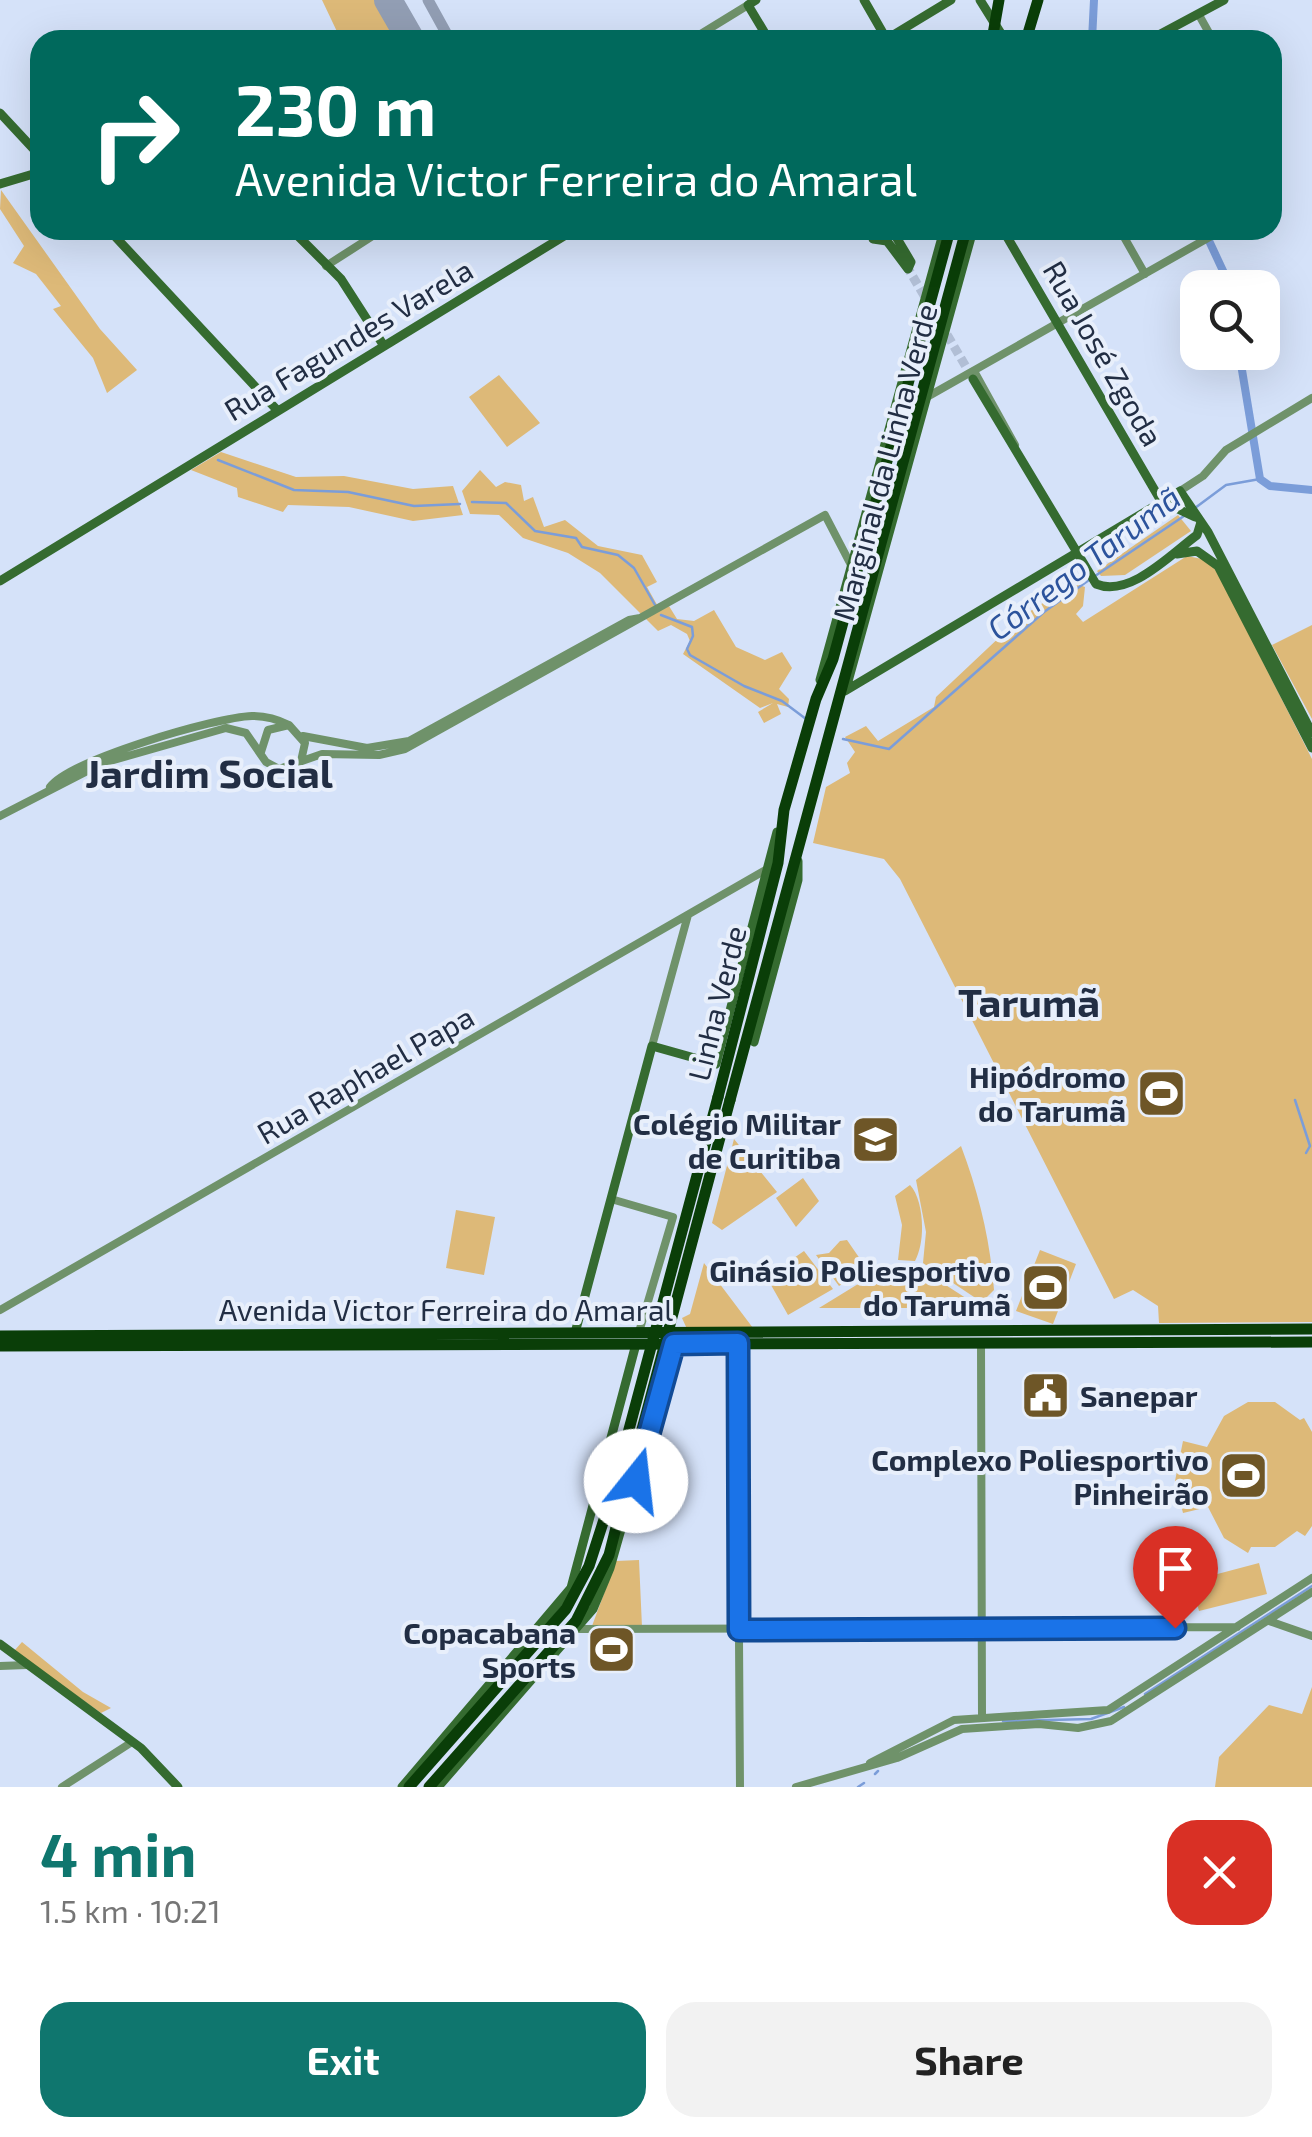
<!DOCTYPE html>
<meta charset="utf-8">
<style>
:root{--surface:#fff;--page:#f2f2f2;--text:#222;--muted:#767676;--accent:#0f766e}
body{margin:0;font-family:"Exo 2",sans-serif;background:var(--page);color:var(--text);height:100vh;display:flex;flex-direction:column;font-size:38px;white-space:nowrap}
*{box-sizing:border-box;margin:0}
p{font-size:32px;color:var(--muted)}
.icon{flex:none;width:55px;height:55px;fill:none;stroke:currentColor;stroke-width:2;stroke-linecap:round;stroke-linejoin:round}
.map{position:relative;height:1787px;overflow:hidden}
.side{display:flex;flex-direction:column;background:var(--surface);flex:1}
.side>*{flex:none}
.hud{position:absolute;left:30px;top:30px;width:1252px;height:210px;border-radius:30px;box-shadow:0 10px 40px #0002;background:#00695c;color:#fff;overflow:hidden}
.fabs{position:absolute;left:1180px;top:270px;display:grid;gap:20px}
.fabs a{display:grid;place-items:center;width:100px;height:100px;border-radius:20px;background:var(--surface);box-shadow:0 10px 40px #0002;font-size:50px}
.pin{position:absolute;display:grid;place-items:center;width:85px;height:85px;color:#fff;margin:-102px -42px;border-radius:50% 50% 50% 0;rotate:-45deg;box-shadow:0 0 10px #0007}
.pin .icon{rotate:45deg}
.me{position:absolute;width:110px;margin:-55px;rotate:16deg;stroke-linejoin:round;filter:drop-shadow(0 0 8px #0008)}
.turn{display:flex;align-items:center;gap:35px;height:210px;padding:0 40px;font-size:45px}
.turn .icon{width:130px;height:130px;stroke-width:2.5}
.turn b{display:block;font-size:70px;line-height:85px}
.round{display:grid;place-items:center;flex:none;width:105px;height:105px;border-radius:30px;background:var(--page)}
.headline{display:flex;align-items:center;justify-content:space-between;height:170px;padding:0 40px}
h1{font-size:60px;font-weight:700;line-height:75px;color:var(--accent)}
.primary-button{display:flex;gap:20px;margin-top:auto;padding:20px 40px}
.primary-button a{flex:1;height:115px;border-radius:30px;background:var(--accent);color:#fff;font-size:40px;font-weight:700;line-height:115px;text-align:center}
.primary-button a+a{background:var(--page);color:var(--text)}
.map>svg:first-child{display:block}
.green{fill:#ddb978}
.lines{fill:none;stroke-linecap:round;stroke-linejoin:round}
.stream{stroke:#7b9dd9;stroke-width:2.5}
.river{stroke:#7b9dd9;stroke-width:8}
.taxiway{stroke:#929eb4;stroke-width:11}
.runway{stroke:#929eb4;stroke-width:28}
.secondary-tunnel{stroke:#b1bed5;stroke-width:9;stroke-dasharray:9 4.5;stroke-linecap:butt}
.tertiary{stroke:#6f926a;stroke-width:8}
.secondary{stroke:#356b30;stroke-width:9}
.trunk{stroke:#0a3e08;stroke-width:11}
.trunk-bridge{stroke:#0a3e08;stroke-width:11}
.route-casing{stroke:#114b97;stroke-width:25}
.route{stroke:#1a73e8;stroke-width:18}
.labels{text-anchor:middle;dominant-baseline:central;stroke-width:8;stroke-linejoin:round;paint-order:stroke}
.street-label{font-size:30px;fill:#222e44;stroke:#e8effb}
.poi-label{font-size:30px;font-weight:bold;fill:#222e44;stroke:#e8effb;text-anchor:end}
.water-label{font-size:32px;font-style:italic;fill:#2c539c;stroke:#e8effb}
.district-label{font-size:40px;font-weight:bold;fill:#222e44;stroke:#e8effb}
</style>
<div class="map">
<svg width="1312" height="1787" viewBox="0 0 1312 1787">
<rect width="100%" height="100%" fill="#d5e2f9"/>
<!-- green -->
<path class="green" d="M322,0H375L397,40H341Z
M1,190L100,329L137,370L107,393L93,358L53,309L61,306L36,274L13,263L24,246L0,209Z
M499,375L540,423L507,447L469,397Z
M221,452L296,477L344,476L413,489L453,486L463,515L413,521L349,507L288,505L283,512L238,497L237,488L191,470Z
M480,470L496,487L505,482L521,485L524,501L533,497L544,527L565,520L598,546L642,555L657,582L647,587L660,610L669,606L677,619L694,621L714,610L736,647L765,660L782,652L792,668L779,689L789,699L788,707L777,704L781,714L764,723L758,712L773,703L760,708L683,654L690,641L687,634L671,625L658,631L600,573L568,553L523,538L499,515L470,514L462,491Z
M1178,515L1191,531L1125,575L1101,576L1097,571Z
M1187,556L1207,560L1218,573L1312,759V1322L1159,1323L1158,1306L1133,1290L1114,1299L900,879L884,859L813,843L826,787L850,773L847,763L855,752L845,737L866,726L878,741L934,707L936,697L1021,617L1074,583L1085,587L1083,606L1076,614L1083,622Z
M1312,625V719L1272,645Z
M734,1139L777,1192L722,1230L712,1223Z
M961,1146C979,1194 990,1239 994,1290L986,1298L974,1297L923,1263L926,1232L916,1180Z
M803,1178L819,1201L796,1227L776,1198Z
M910,1185C924,1200 926,1241 915,1261L898,1260L902,1225L895,1196Z
M456,1210L495,1217L484,1275L446,1268Z
M847,1240L867,1269L839,1286L816,1255L829,1253L840,1241Z
M1040,1250L1076,1264L1053,1324L1016,1311Z
M804,1251L833,1289L788,1315L771,1285L762,1280Z
M704,1263L753,1328L687,1329L682,1318L690,1314Z
M899,1268L924,1271L972,1302L931,1308H819L876,1273Z
M1248,1402H1275L1300,1420L1304,1418L1312,1432V1526L1305,1536L1297,1531L1275,1547H1251L1248,1553L1224,1538L1208,1507L1183,1513L1175,1481L1183,1441L1207,1447L1224,1416Z
M639,1560L642,1627L592,1626L616,1561Z
M1259,1563L1267,1594L1199,1611L1191,1581Z
M22,1642L83,1692L111,1708L101,1713L14,1651Z
M1312,1687V1787H1215L1219,1757L1269,1705L1302,1714Z"/>
<g class="lines">
<!-- stream -->
<path class="stream" d="M218,460L294,490L348,492L414,506L460,504
M472,502L506,503L535,531L576,538L582,547L618,555L634,568L655,605
M1195,508L1226,485L1260,479
M1095,576L1184,516
M661,615L692,627L693,636L687,649L690,655L744,686L782,701L806,719
M843,739L889,749L1044,612L1089,580
M1295,1100L1310,1146L1306,1153
M1145,1694L1312,1586
M1003,1721L1091,1719L1124,1707
M875,1774L878,1771
M858,1787L864,1783"/>
<!-- river -->
<path class="river" d="M1092,40L1094,0
M1204,230L1231,288
M1239,352L1260,479L1270,486L1312,490"/>
<!-- taxiway -->
<path class="taxiway" d="M428,0L450,40"/>
<!-- runway -->
<path class="runway" d="M388,0L411,40"/>
<!-- secondary-tunnel -->
<path class="secondary-tunnel" d="M906,265L972,377"/>
<!-- tertiary -->
<path class="tertiary" d="M1199,15L1213,40
M691,40L748,5
M1120,230L1145,274
M326,266L382,230
M974,371L1015,445
M927,397L1222,230
M1180,491L1203,476L1226,450L1312,398
M303,736L367,748L409,741L629,620L640,618
M261,752L268,730L289,725L305,743L301,761
M50,787C70,760 216,717 252,716C265,716 277,719 289,725
M0,816L103,763L226,728L246,733L266,762L279,769L322,754L379,755L405,749L825,515L851,565
M652,1046L688,915
M611,1199L673,1217L639,1332
M0,1310L769,868
M737,1343L740,1787
M981,1343L982,1718
M1269,1621L1312,1636
M579,1629L1237,1627
M0,1666L27,1665
M870,1763L954,1720L1108,1710L1312,1578
M62,1787L132,1742
M796,1787L897,1758L962,1729L1039,1724L1078,1728L1111,1721L1312,1592"/>
<!-- secondary -->
<path class="secondary" d="M756,0L748,5L769,40
M864,0L887,40
M980,0L1005,40
M885,40L951,0
M1078,40L1155,37L1224,0
M0,113L40,156
M0,184L40,172
M109,230L278,411
M292,230L341,279L384,346
M880,230L873,239L887,241L908,269L911,262L892,230
M1003,230L1161,501
M973,379L1096,584C1130,598 1171,554 1197,535L1201,522
M1161,501L1195,517
M1177,554L1197,551L1218,566L1312,748
M0,581L574,230
M820,680L944,230
M847,685L973,230
M845,691L1180,491L1208,532L1312,733
M754,1042L798,880V861
M575,1333L652,1046L716,1064L777,832
M0,1644L141,1748L178,1787
M402,1787L571,1588L636,1344
M438,1787L593,1609L610,1568L674,1343"/>
<!-- trunk -->
<path class="trunk" d="M992,40L999,0
M1026,40L1038,0
M718,1097L778,863L784,810L816,699L833,659L950,230
M730,1100L966,230
M0,1336L1312,1329
M0,1346L1312,1342
M409,1787L566,1609L589,1566L609,1504
M429,1787L576,1621L609,1555L621,1508"/>
<!-- trunk-bridge -->
<path class="trunk-bridge" d="M609,1504L718,1097
M621,1508L730,1100"/>
</g>
<g class="lines">
<defs>
<path id="route" d="M636,1481L674,1344L738,1343L739,1630L1175,1628"/>
</defs>
<!-- route casing -->
<use href="#route" class="route-casing"/>
<!-- route -->
<use href="#route" class="route"/>
</g>
<!-- icons -->
<defs>
<symbol id="stadium-square" viewBox="-11 -11 22 22"><rect x="-9" y="-9" width="18" height="18" rx="4" fill="#6e5627" stroke="#e8effb"/><path d="M0-5a6.5 5 0 1 0 0 10a6.5 5 0 1 0 0-10ZM-3.5-1.8h7v3.6h-7Z" fill="#fff"/></symbol>
<symbol id="school-square" viewBox="-11 -11 22 22"><rect x="-9" y="-9" width="18" height="18" rx="4" fill="#6e5627" stroke="#e8effb"/><path d="M0-5L7-2L0 1L-7-2ZM-4 1L0 2.5L4 1V4Q0 6-4 4Z" fill="#fff"/></symbol>
<symbol id="civic-square" viewBox="-11 -11 22 22"><rect x="-9" y="-9" width="18" height="18" rx="4" fill="#6e5627" stroke="#e8effb"/><path d="M-.6-6.5H3V-4.5H.6V-3L4-1V1h2V6H-6V1h2V-1L-.6-3ZM-1.2 2.5V6h2.4V2.5Z" fill="#fff"/></symbol>
</defs>
<g fill-rule="evenodd">
<use href="#stadium-square" x="1134" y="1066" width="55" height="55"/>
<use href="#school-square" x="848" y="1112" width="55" height="55"/>
<use href="#stadium-square" x="1018" y="1260" width="55" height="55"/>
<use href="#civic-square" x="1018" y="1368" width="55" height="55"/>
<use href="#stadium-square" x="1216" y="1448" width="55" height="55"/>
<use href="#stadium-square" x="584" y="1622" width="55" height="55"/>
</g>
<g class="labels">
<!-- street labels -->
<g class="street-label">
<text transform="translate(348 339) rotate(-31)">Rua Fagundes Varela</text>
<text transform="translate(1104 353) rotate(60)">Rua José Zgoda</text>
<text transform="translate(884 462) rotate(-75)">Marginal da Linha Verde</text>
<text transform="translate(716 1003) rotate(-76)">Linha Verde</text>
<text transform="translate(365 1074) rotate(-30)">Rua Raphael Papa</text>
<text x="446" y="1309">Avenida Victor Ferreira do Amaral</text>
</g>
<!-- poi labels -->
<g class="poi-label">
<text x="1126" y="1076">Hipódromo<tspan x="1126" dy="34">do Tarumã</tspan></text>
<text x="841" y="1123">Colégio Militar<tspan x="841" dy="34">de Curitiba</tspan></text>
<text x="1011" y="1270">Ginásio Poliesportivo<tspan x="1011" dy="34">do Tarumã</tspan></text>
<text x="1080" y="1395" text-anchor="start">Sanepar</text>
<text x="1209" y="1459">Complexo Poliesportivo<tspan x="1209" dy="34">Pinheirão</tspan></text>
<text x="576" y="1632">Copacabana<tspan x="576" dy="34">Sports</tspan></text>
</g>
<!-- water labels -->
<g class="water-label">
<text transform="translate(1083 562) rotate(-37)">Córrego Tarumã</text>
</g>
<!-- district labels -->
<g class="district-label">
<text x="209" y="772">Jardim Social</text>
<text x="1029" y="1001">Tarumã</text>
</g>
</g>
</svg>
<div class="fabs">
<a><svg class="icon" aria-label="search" viewBox="0 0 24 24"><circle cx="10" cy="10" r="6"/><path d="M15 15l6 6"/></svg></a>
</div>
<div class="pin" style="left:1175px;top:1628px;background:#d93025"><svg class="icon" aria-label="arrive" viewBox="0 0 24 24"><path d="M6 21V4h12l-3 4 3 4H6"/></svg></div>
<svg class="me" style="left:636px;top:1481px" viewBox="-20 -20 40 40"><circle r="19" fill="#fff"/><path d="M0-13L10 11 0 6-10 11z" fill="#1a73e8"/></svg>
<div class="hud">
<div class="turn"><svg class="icon" aria-label="right" viewBox="0 0 24 24"><path d="M7 20v-9h11M14 6l5 5-5 5"/></svg><div><b>230 m</b>Avenida Victor Ferreira do Amaral</div></div>
</div>
</div>
<section class="side">
<div class="headline"><div><h1>4 min</h1><p>1.5 km · 10:21</p></div><a class="round" style="background:#d93025;color:#fff"><svg class="icon" aria-label="close" viewBox="0 0 24 24"><path d="M6 6l12 12M18 6L6 18"/></svg></a></div>
<div class="primary-button"><a>Exit</a><a>Share</a></div>
</section>
